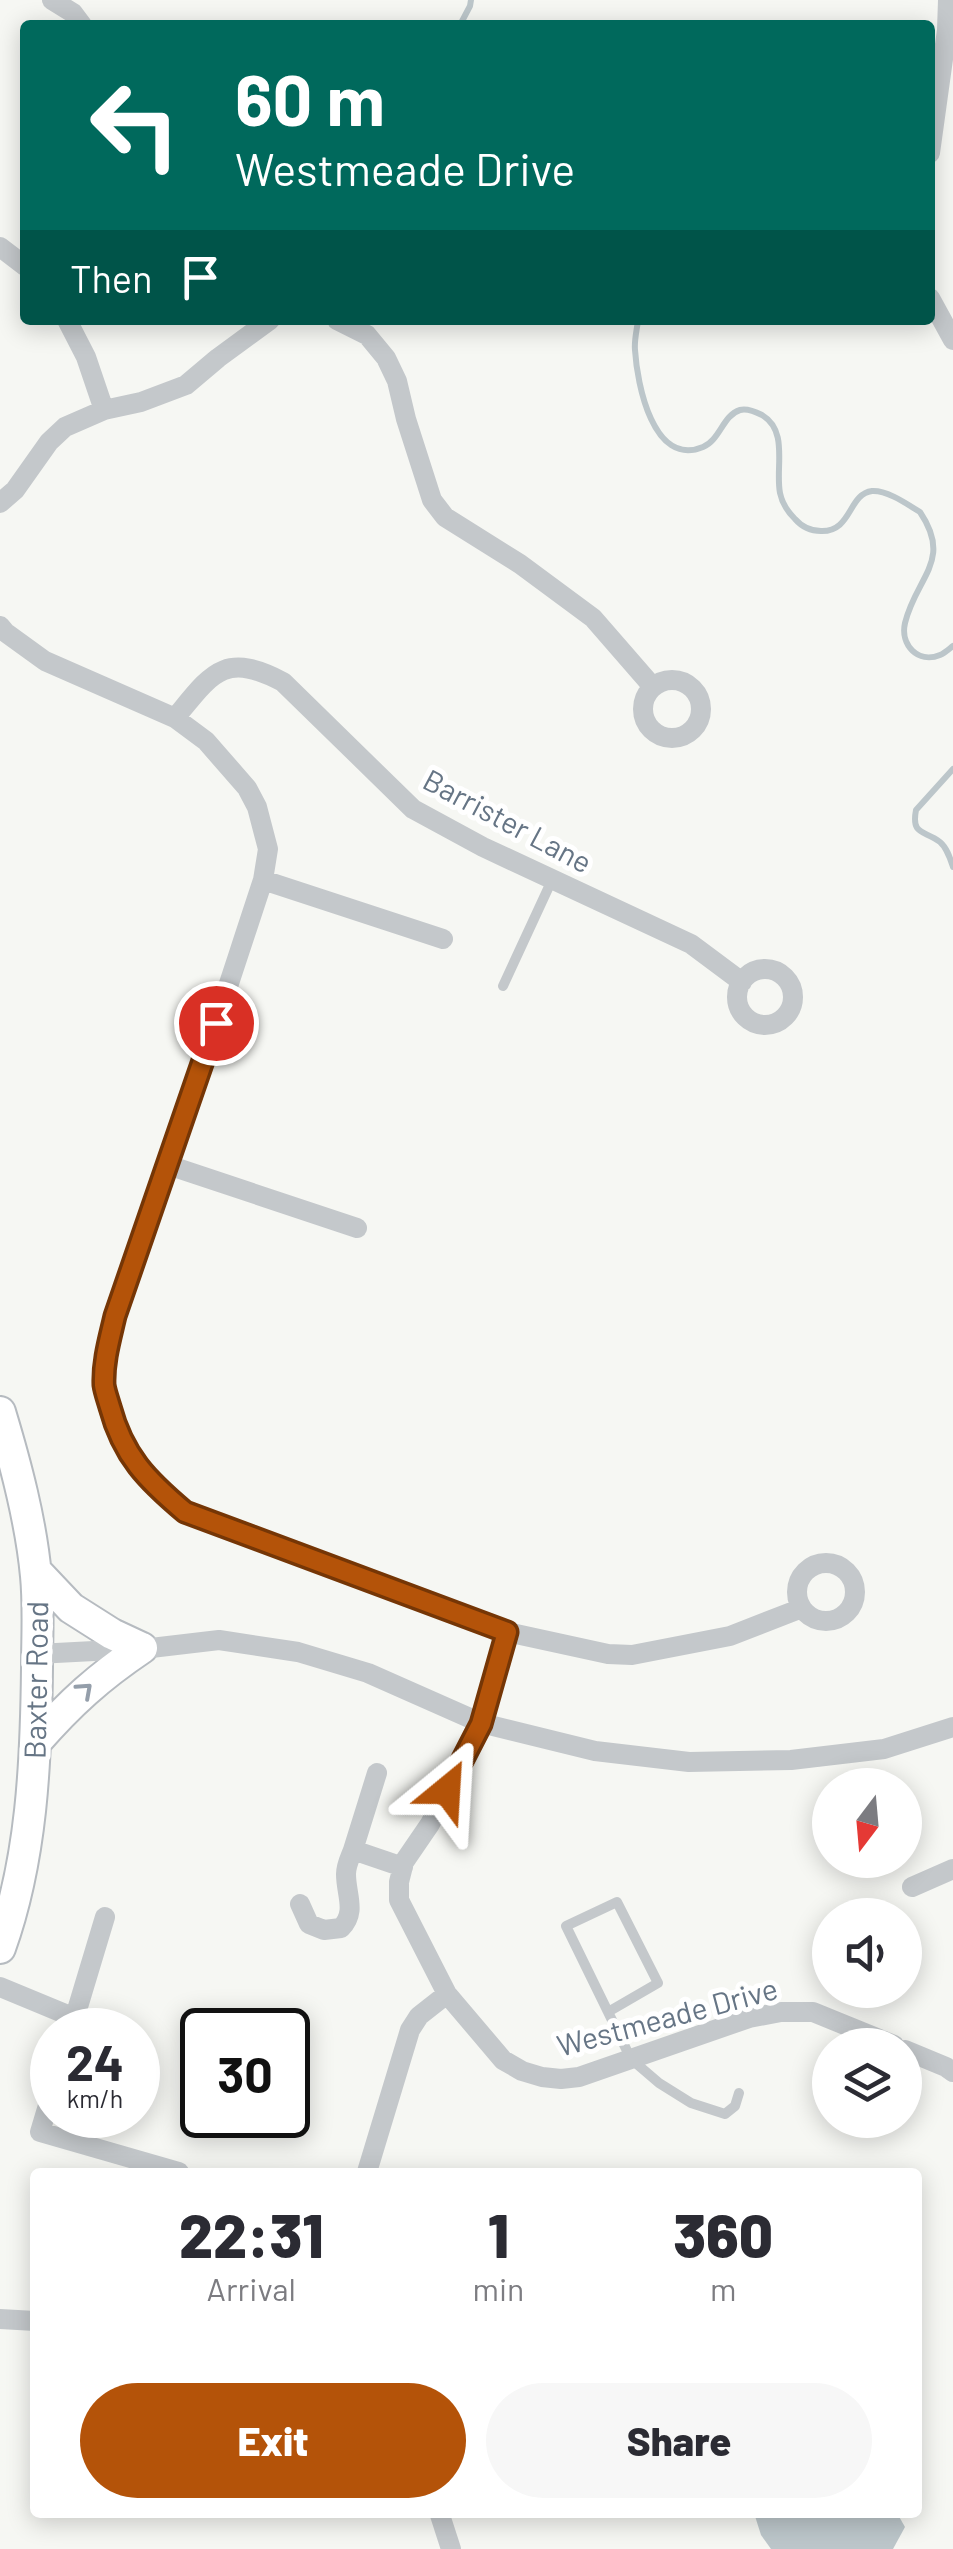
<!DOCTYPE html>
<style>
:root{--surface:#fff;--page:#f7f7f7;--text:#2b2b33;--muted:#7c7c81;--accent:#b45309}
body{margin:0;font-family:Barlow,sans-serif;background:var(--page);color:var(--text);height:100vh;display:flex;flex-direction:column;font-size:38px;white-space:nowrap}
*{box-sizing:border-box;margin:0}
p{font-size:32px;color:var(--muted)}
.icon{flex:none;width:55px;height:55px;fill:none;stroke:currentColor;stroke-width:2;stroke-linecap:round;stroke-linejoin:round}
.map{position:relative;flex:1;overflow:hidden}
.panel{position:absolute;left:30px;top:2168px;width:892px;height:350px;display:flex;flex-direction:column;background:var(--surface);border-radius:10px;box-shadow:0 5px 25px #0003}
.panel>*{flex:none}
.hud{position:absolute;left:20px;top:20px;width:915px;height:305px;border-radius:10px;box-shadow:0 5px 25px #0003;background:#00695c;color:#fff;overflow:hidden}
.needle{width:65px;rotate:196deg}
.controls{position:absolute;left:812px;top:1768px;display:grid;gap:20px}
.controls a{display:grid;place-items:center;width:110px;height:110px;border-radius:50%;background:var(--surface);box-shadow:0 5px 25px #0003;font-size:50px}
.speed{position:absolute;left:30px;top:2008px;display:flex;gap:20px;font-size:50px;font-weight:700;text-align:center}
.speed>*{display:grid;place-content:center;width:130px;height:130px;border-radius:50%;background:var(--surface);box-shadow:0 5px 25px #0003;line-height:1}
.speed small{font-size:25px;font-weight:400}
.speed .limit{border:5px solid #111;border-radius:15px;background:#fff;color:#111}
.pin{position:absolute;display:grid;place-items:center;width:85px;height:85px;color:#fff;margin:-42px;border:5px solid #fff;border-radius:50%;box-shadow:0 2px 10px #0007}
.me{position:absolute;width:110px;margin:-55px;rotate:27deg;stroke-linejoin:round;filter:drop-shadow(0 0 8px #0008)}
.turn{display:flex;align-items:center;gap:35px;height:210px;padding:0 50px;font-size:45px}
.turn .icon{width:130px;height:130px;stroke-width:2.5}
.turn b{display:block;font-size:70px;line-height:85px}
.then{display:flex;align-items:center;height:95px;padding:0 50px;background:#0003;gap:20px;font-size:38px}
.eta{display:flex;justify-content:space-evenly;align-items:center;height:170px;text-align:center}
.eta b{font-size:60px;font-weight:800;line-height:70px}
.primary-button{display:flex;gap:20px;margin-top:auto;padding:20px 50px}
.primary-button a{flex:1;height:115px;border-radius:60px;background:var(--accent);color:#fff;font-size:40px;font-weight:800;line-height:115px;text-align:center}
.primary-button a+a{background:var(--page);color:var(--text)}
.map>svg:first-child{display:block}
.water{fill:#bcc6ca}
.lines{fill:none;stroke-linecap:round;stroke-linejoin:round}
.stream{stroke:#bcc6ca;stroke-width:6}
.secondary-casing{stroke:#b6bbc0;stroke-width:34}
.lane{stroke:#c4c8cb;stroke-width:10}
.street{stroke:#c4c8cb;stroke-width:20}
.secondary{stroke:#fff;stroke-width:30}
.oneway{stroke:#949eaa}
.route-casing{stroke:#753606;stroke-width:25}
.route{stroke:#b45309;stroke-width:18}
.labels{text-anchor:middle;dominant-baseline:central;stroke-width:10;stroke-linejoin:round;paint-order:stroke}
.street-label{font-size:30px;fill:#667585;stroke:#fff}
</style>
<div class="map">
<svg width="953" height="2549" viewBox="0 0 953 2549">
<rect width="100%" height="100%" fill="#f6f7f3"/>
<!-- water -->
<path class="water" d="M754,2513H897L905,2527L893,2549H771L761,2535Z"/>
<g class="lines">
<!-- stream -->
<path class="stream" d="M460,25L470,6L471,0
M638,320C637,330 634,340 635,350C637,383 653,468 703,447C720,440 723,415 740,410C747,408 756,412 762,415C789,431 775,468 780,493C782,503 788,512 795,519C802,527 810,531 821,531C852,532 848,494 872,491C887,490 907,504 920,512C953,561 916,577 905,623C900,645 918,664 940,655C945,653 949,649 953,646
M953,769L916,810C911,836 925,830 940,842C947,848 950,858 953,867"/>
<defs>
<path id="secondary" d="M0,1412C16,1465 31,1521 36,1576C39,1606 37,1638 37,1668C36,1762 32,1859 0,1948
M36,1571L71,1608L112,1634L142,1648
M36,1742C70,1703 99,1677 142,1648"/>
</defs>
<!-- secondary casing -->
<use href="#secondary" class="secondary-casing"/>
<!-- lane -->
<path class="lane" d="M503,986L552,880
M608,2012L658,1983L617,1902L566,1926L631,2059L659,2083L691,2103L725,2114L735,2106L739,2093"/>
<!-- street -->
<path class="street" d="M52,0L73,13L82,25
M930,153L947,30L948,0
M0,247L25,266
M930,298L953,340
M67,320L86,357L104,410
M337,320L367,335L386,358L397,381L406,419L432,500L445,517L520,564L593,618L653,687
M0,503L15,490L49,442L65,427L104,410L141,402L186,385L218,358L270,320
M0,626L5,632L45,661L175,718L206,741L247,788L257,807L268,849L263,880C231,977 200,1073 167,1169C155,1203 143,1236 132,1270C119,1306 100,1348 104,1387C111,1443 145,1478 185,1511L507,1632L481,1723L430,1824L404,1862L399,1882V1900L447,1994L503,2060L522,2071L542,2077L561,2079L579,2077L749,2018L781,2012H813L894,2045
M643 709a29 29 0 1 1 58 0a29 29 0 1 1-58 0Z
M175,718C212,673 224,651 283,682L413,809L483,847L691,944L742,982
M263,880L443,939
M737 997a28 28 0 1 1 56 0a28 28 0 1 1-56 0Z
M168,1165L357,1228
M797 1592a29 29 0 1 1 58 0a29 29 0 1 1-58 0Z
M507,1632L608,1654L632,1655L730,1636L802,1608
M37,1654L151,1648L219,1640L298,1652L368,1673L481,1723L595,1751L689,1762L791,1760L884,1749L953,1727
M353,1850L377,1773
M912,1887L953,1869
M300,1904L309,1924L324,1930L341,1928C357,1912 346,1895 346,1874C346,1865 350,1858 353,1850L403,1867
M0,1987L75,2018
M71,2030L105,1917
M905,2050L946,2067L953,2072
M52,2092L40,2132L179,2172
M367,2172L410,2030L419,2016L447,1994
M0,2319L35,2321
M439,2512L451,2549"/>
<!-- secondary -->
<use href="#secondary" class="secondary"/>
</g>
<!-- one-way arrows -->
<defs><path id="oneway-chevron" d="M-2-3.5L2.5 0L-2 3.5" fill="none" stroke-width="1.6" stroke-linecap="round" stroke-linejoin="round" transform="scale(2.5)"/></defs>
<use class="oneway" href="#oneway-chevron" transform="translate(85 1690) rotate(-42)"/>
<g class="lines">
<defs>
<path id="route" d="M216,1023L115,1316C110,1338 103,1361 104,1385C105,1392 108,1400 110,1407C123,1456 147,1480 185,1512L507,1632L481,1724L447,1790"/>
</defs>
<!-- route casing -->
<use href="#route" class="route-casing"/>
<!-- route -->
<use href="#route" class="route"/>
</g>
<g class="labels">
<!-- street labels -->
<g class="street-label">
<text transform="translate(508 820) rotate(28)">Barrister Lane</text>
<text transform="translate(35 1680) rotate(-89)">Baxter Road</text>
<text transform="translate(667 2016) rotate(-15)">Westmeade Drive</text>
</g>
</g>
</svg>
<div class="controls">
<a><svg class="needle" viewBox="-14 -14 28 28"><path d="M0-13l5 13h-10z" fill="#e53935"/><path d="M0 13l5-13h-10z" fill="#7c7c81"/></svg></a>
<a><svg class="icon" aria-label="sound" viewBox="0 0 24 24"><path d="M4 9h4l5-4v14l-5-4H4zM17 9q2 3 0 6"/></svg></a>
<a><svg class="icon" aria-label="layers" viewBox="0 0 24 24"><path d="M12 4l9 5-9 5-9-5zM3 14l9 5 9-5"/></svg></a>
</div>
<div class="speed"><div>24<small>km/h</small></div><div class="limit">30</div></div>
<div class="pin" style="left:216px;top:1023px;background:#d93025"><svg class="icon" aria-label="arrive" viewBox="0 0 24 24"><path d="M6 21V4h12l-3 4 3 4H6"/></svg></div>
<svg class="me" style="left:447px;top:1790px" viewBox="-20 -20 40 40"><path d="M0-17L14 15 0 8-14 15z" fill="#b45309" stroke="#fff" stroke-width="4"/></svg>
<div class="hud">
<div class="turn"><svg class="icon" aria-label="left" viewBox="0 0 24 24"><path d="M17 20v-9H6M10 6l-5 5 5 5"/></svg><div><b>60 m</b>Westmeade Drive</div></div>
<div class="then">Then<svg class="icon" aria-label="arrive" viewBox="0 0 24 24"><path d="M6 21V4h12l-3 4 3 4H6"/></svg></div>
</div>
<section class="panel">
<div class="eta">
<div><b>22:31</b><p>Arrival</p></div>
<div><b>1</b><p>min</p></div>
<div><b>360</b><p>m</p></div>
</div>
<div class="primary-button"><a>Exit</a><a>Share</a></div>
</section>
</div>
